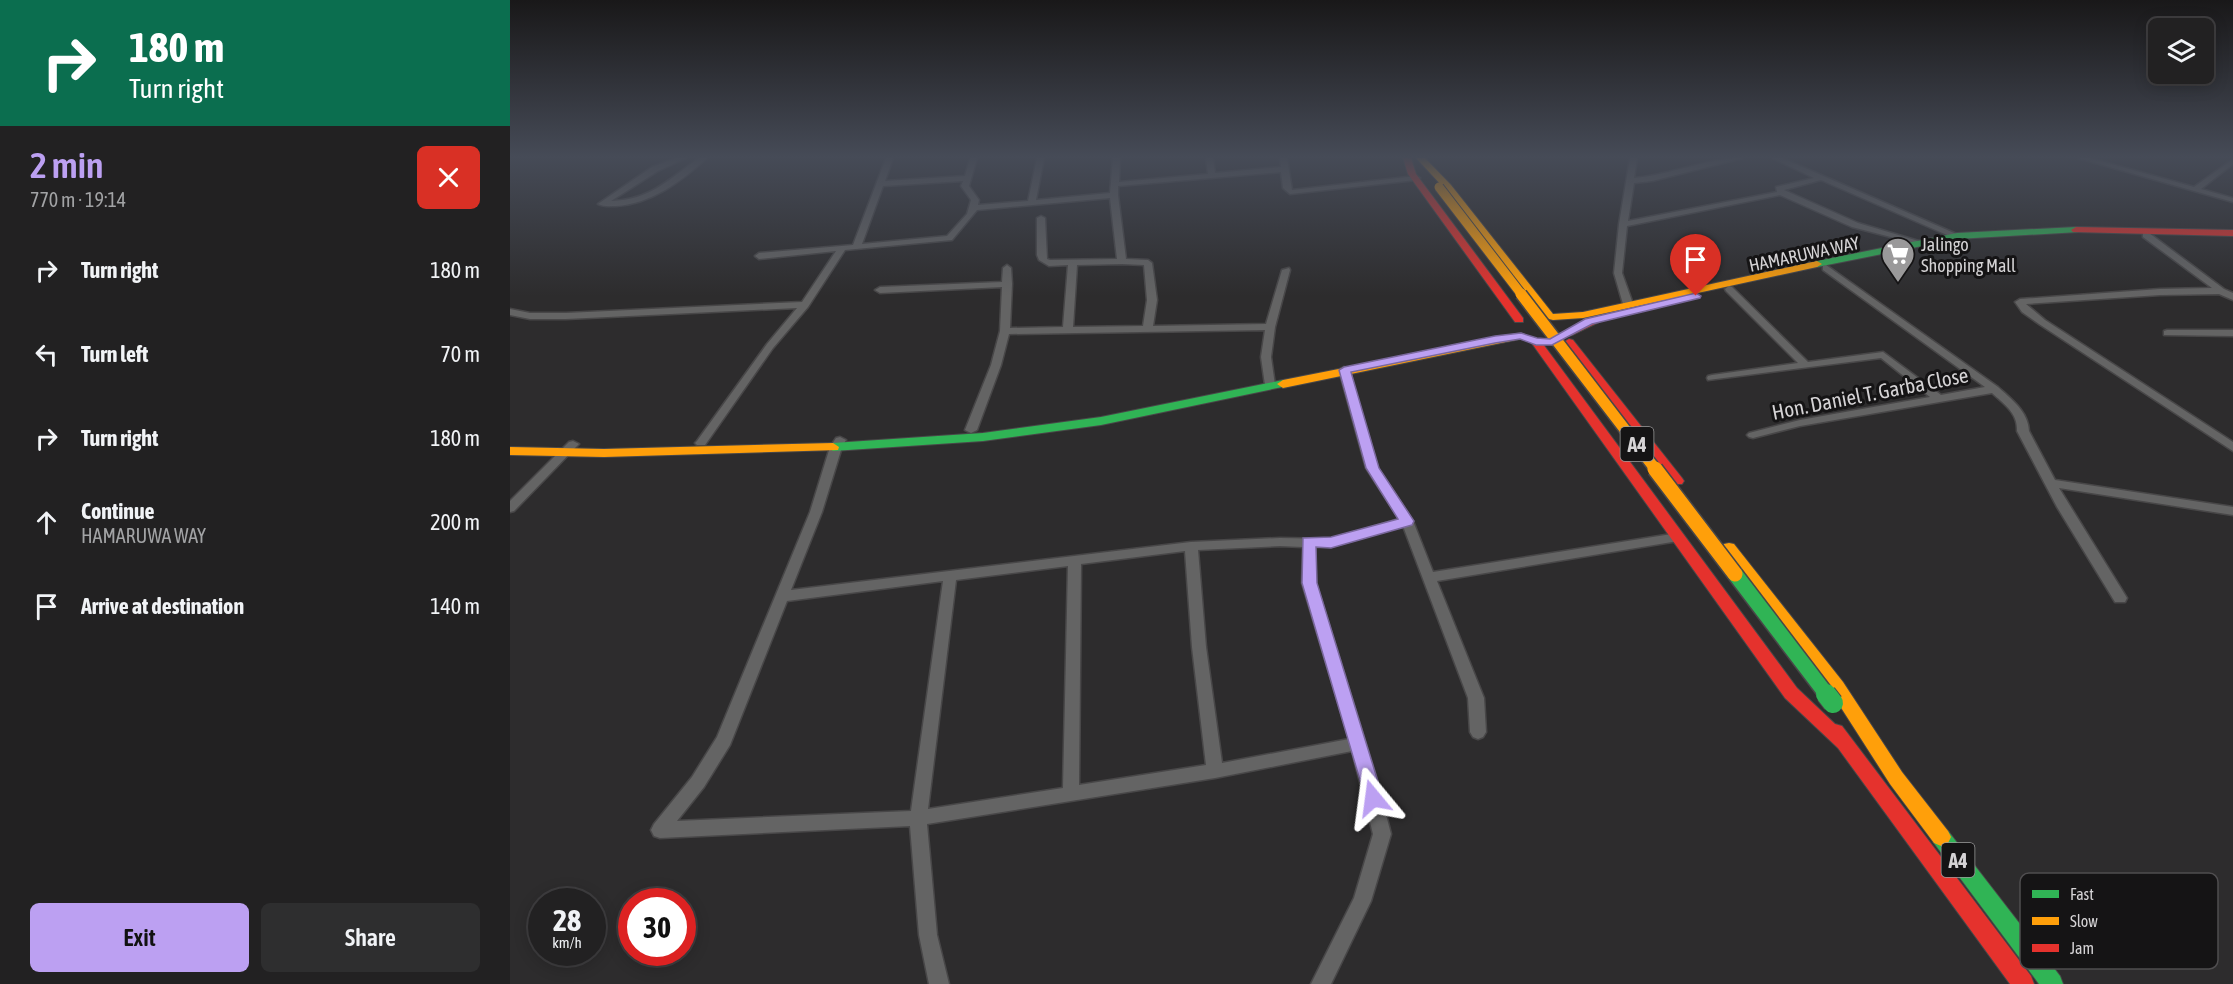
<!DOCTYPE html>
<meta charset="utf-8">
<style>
:root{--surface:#222122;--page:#2e2e2f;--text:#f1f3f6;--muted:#a2a3a5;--line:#3f3e40;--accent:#bca0f2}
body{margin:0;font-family:"Asap Condensed",sans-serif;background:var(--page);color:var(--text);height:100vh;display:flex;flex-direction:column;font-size:22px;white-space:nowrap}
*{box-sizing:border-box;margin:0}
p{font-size:20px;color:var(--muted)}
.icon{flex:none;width:33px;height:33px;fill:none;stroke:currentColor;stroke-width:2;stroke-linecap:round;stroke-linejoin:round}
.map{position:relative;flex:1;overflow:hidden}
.side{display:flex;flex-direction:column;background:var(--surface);width:510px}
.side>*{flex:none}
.hud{background:#0b6e4f;color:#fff;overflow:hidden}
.controls{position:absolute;left:1638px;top:18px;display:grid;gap:12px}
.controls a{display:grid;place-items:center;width:66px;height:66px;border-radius:9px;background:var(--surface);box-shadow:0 3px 15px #0003,0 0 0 2px var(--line);font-size:30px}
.speed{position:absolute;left:18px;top:888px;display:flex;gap:12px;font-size:30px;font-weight:700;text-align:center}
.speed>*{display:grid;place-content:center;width:78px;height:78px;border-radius:50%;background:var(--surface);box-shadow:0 3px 15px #0003,0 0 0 2px var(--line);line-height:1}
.speed small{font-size:15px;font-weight:400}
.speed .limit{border:9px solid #d22;background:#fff;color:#111}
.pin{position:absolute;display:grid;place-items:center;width:51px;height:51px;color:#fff;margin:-62px -26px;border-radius:50% 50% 50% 0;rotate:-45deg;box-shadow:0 0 6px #0007}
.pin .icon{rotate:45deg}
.me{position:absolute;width:66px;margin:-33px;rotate:344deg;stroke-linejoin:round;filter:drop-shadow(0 0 4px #0008)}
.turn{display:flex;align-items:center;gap:21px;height:126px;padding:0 30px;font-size:27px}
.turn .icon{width:78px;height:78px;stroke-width:2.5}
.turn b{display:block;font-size:42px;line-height:51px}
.round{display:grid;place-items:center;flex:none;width:63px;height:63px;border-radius:9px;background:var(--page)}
.head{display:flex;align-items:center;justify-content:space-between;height:102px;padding:0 30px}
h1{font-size:36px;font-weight:600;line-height:45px;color:var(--accent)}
.button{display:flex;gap:12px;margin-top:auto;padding:12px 30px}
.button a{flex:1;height:69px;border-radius:9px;background:var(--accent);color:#111;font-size:24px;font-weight:600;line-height:69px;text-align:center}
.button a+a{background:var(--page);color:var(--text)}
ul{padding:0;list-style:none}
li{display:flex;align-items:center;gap:18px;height:84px;padding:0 30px}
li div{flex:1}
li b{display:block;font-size:22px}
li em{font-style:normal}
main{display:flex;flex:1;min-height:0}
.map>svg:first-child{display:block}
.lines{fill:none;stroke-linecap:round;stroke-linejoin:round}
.street-casing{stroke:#484748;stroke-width:3}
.fast-casing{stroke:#484748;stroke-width:2}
.slow-casing{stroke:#484748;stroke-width:2}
.jam-casing{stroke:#484748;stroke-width:2}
.street{fill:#646464;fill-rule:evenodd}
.fast{fill:#30b455;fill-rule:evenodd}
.slow{fill:#ff9f0a;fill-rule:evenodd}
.jam{fill:#e5322d;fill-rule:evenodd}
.fast-bridge-far1-casing{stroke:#484748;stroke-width:18;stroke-linecap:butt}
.fast-bridge-casing{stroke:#484748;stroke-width:22;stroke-linecap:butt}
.slow-bridge-far2-casing{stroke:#484748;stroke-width:11;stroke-linecap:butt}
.slow-bridge-far1-casing{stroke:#484748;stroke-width:14;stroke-linecap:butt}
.slow-bridge-casing{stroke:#484748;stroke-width:18;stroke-linecap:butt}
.fast-bridge-far1{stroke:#30b455;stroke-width:15}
.fast-bridge{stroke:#30b455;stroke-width:20}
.slow-bridge-far2{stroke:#ff9f0a;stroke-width:9}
.slow-bridge-far1{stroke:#ff9f0a;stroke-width:11}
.slow-bridge{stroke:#ff9f0a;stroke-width:15}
.route{fill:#bca0f2;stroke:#7a689d;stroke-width:1.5}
.labels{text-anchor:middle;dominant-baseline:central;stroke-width:6;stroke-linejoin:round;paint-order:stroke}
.far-poi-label{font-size:18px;fill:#d5d3d5;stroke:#151415;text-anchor:start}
.far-street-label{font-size:18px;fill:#d5d3d5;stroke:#151415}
.shield{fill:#151415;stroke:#9b9a9b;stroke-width:1.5}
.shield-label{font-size:20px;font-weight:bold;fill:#d5d3d5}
.street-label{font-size:21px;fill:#d5d3d5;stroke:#151415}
.key{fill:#151415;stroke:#4f4d4f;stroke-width:1.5}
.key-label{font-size:16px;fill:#d5d3d5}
</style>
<main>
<section class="side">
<div class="hud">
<div class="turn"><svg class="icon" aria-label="right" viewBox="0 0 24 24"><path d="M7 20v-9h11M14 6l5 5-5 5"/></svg><div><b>180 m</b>Turn right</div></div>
</div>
<div class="head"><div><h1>2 min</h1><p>770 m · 19:14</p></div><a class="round" style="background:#d93025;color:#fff"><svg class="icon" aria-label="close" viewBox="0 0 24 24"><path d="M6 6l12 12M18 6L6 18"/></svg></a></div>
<ul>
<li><svg class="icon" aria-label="right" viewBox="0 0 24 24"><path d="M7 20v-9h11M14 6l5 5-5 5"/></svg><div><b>Turn right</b></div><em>180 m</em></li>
<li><svg class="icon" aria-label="left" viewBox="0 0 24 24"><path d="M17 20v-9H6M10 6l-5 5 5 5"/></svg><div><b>Turn left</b></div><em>70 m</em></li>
<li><svg class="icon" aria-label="right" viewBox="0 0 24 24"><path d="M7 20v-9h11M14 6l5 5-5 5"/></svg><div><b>Turn right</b></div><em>180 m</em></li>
<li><svg class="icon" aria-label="ahead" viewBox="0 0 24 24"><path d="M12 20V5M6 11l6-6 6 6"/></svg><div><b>Continue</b><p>HAMARUWA WAY</p></div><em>200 m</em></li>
<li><svg class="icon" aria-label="arrive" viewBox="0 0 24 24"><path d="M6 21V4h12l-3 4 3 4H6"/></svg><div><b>Arrive at destination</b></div><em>140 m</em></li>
</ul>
<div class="button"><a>Exit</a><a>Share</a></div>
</section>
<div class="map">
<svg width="1723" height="984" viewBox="0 0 1723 984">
<rect width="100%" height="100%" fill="#2d2c2d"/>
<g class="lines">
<defs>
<path id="street" d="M166,158H176L148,171L101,201C140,200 158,180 189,158H197C172,181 141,204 106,206C100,206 94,207 88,204L142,167Z
M376,158H383L375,181L455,176L460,158H467L459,186L469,200L468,205L518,201L527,158H534L526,200L600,193L603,158H610L609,182L698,174L696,158H703L705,173L771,167L770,158H777L782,190L906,176L910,178L906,180L780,194L773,188L771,172L608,186V195L616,259L638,260L642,263L647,300L643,326L756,324L772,270L779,268L780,270L765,327L761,357L765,385L760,388L755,385L751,357L755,330L499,334L491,365L467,430L461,433L455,430L481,365L490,331L492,287L370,293L365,290L370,287L492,282L493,268L497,265L501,268L502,284L500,328L553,327L558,265L539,266L529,260L527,255V218L531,216L535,218L537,259L540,260L607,259L600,198L467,210L442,240L335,250L298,307L263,348L195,445H187L185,443L187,441L257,344L287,308L56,319H20L0,315V309L20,313H56L292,302L326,251L249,259L245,256L249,253L343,245ZM453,181L451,186L461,200L457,214L437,236L352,244L373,186ZM612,264L634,265L637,300L633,326L563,327L567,265Z
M1120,158H1127L1124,178C1161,175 1196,158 1233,158L1142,181L1124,183L1118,221L1267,192L1266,187L1304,178L1262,158H1272L1451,236L1444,238L1311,180L1274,190L1348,223L1412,242L1408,244L1342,227L1270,195L1117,226L1112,273L1123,304L1118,307L1113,304L1104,273L1109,224Z
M1568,158H1580L1684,187L1723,159V164L1691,189L1723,198V202Z
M1633,233H1639L1714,289L1723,293V300L1709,294L1650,295L1516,304L1535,320L1723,442V451L1529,324L1512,312L1505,302L1510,299L1650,289L1702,288L1633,237Z
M1316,265L1488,387C1501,399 1518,411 1519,431L1545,480L1723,507V515L1549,488L1617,598L1615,602H1605L1547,507L1507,431C1508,413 1494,404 1482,393L1290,426L1243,438L1239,437L1237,435L1239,433L1290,420L1420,397L1371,358L1198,380L1197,378L1198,376L1202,375L1288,363L1216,291L1215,289L1219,286L1222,287L1298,362L1373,352L1431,395L1475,387L1313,270V266Z
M1657,330H1723V336L1654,335V331Z
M834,367L839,370L868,468L903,521L923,572L1168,533L1174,537L1168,541L927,581L974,698L976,732L973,737L968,739L963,737L960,732L958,698L893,526L821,547H805L806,583L867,780L881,834L861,901L821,984H801L844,898L863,834L842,751L705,778L417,824L427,935L439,984H419L409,935L400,826L150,838L144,836L141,830L144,824L182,777L207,737L300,512L320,447L326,438L330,437L336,440L332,447L312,512L281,590L681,542L770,538L821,539L889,519L856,468L829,370ZM770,546L793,547L792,583L839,739L712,763L696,647L688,550ZM675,551L682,647L696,765L569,785L571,564ZM558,566L553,788L418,809L446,580ZM433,581L401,811L167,821L194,787L220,745L277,601Z
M63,441L69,444L67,446L4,511L0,512V501L59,442Z"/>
<path id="fast" d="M1566,227L1571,230L1569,232L1447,239L1307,267L1302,264L1307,261L1447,233Z
M773,380L777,382L779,384L777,386L591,425L473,441L323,451L317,447L323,443L473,433L591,417Z
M1431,828L1438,831L1550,976L1553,984H1529L1424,843L1421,837L1424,831Z"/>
<path id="slow" d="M906,158H915L941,185L1043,314L1073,312L1307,261L1312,264L1307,267L1073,318L1043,320L1035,318L935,189Z
M1011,333L1016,336L1015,338L773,388L767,384L773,380Z
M323,443L329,447L328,450L94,457L0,455V447L94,449Z
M1219,543L1224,544L1333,682L1392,772L1438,831L1441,837L1438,843L1431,846L1424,843L1380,784L1321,692L1214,552L1212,548L1214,544Z"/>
<path id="jam" d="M893,158H901L906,174L1013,318V322H1005L898,174Z
M1566,227L1723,230V236L1563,232L1561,230Z
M1087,316L1091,317V321L1062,335L1058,336L1053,333Z
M1026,339L1030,340L1287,688L1325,724L1332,726L1521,976L1524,984H1500L1328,748L1275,698L1021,342Z
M1059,339L1063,340L1172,478L1174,481L1172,484H1162L1055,344L1054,342Z"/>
</defs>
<!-- street casing -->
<use href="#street" class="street-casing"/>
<!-- fast casing -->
<use href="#fast" class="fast-casing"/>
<!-- slow casing -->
<use href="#slow" class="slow-casing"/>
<!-- jam casing -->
<use href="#jam" class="jam-casing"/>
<!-- street -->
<use href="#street" class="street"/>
<!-- fast -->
<use href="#fast" class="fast"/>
<!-- slow -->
<use href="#slow" class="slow"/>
<!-- jam -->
<use href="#jam" class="jam"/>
<defs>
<path id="fast-bridge-far1" d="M1225,574L1317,695"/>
<path id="fast-bridge" d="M1316,694L1323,703"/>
<path id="slow-bridge-far2" d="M929,187L1012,295"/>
<path id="slow-bridge-far1" d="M1011,294L1146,470"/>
<path id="slow-bridge" d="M1145,469L1225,574"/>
</defs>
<!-- fast-bridge-far1 casing -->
<use href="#fast-bridge-far1" class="fast-bridge-far1-casing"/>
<!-- fast-bridge casing -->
<use href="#fast-bridge" class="fast-bridge-casing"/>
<!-- slow-bridge-far2 casing -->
<use href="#slow-bridge-far2" class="slow-bridge-far2-casing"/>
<!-- slow-bridge-far1 casing -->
<use href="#slow-bridge-far1" class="slow-bridge-far1-casing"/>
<!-- slow-bridge casing -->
<use href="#slow-bridge" class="slow-bridge-casing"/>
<!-- fast-bridge-far1 -->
<use href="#fast-bridge-far1" class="fast-bridge-far1"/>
<!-- fast-bridge -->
<use href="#fast-bridge" class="fast-bridge"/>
<!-- slow-bridge-far2 -->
<use href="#slow-bridge-far2" class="slow-bridge-far2"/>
<!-- slow-bridge-far1 -->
<use href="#slow-bridge-far1" class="slow-bridge-far1"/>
<!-- slow-bridge -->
<use href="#slow-bridge" class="slow-bridge"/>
</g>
<!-- sky -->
<linearGradient id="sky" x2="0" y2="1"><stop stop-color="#191819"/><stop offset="0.53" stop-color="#464b57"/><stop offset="1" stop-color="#464b57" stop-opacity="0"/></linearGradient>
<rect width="1723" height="296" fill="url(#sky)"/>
<!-- route -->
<path class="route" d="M1186,293L1191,296L1190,298L1082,324L1042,345H1026L1010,339L985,343L841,372L869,468L904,521L902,525L821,548L806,547L807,583L873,798L870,804L863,807L857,804L792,583L793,538L821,537L888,519L856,468L829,370L834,367L985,336L1011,333L1027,338L1040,339L1075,319Z"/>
<!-- icons -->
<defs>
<symbol id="supermarket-pin" viewBox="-11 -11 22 30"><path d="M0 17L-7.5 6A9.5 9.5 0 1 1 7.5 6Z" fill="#9a999a" stroke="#151415"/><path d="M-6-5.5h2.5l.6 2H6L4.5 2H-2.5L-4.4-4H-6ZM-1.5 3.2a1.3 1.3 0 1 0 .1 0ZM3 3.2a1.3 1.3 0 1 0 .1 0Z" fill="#fff"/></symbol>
</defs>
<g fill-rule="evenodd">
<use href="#supermarket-pin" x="1369" y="235" width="38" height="52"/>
</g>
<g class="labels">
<!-- far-poi labels -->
<g class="far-poi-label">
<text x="1411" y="244">Jalingo<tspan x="1411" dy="21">Shopping Mall</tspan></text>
</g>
<!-- far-street labels -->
<g class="far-street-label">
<text transform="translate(1294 254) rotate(-12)">HAMARUWA WAY</text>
</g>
<!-- shield labels -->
<g class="shield">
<rect x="1110.5" y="427" width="33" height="34" rx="4.5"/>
<rect x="1431.5" y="843" width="33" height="34" rx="4.5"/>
</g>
<g class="shield-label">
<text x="1127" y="444">A4</text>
<text x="1448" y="860">A4</text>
</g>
<!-- street labels -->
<g class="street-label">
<text transform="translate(1360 393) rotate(-11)">Hon. Daniel T. Garba Close</text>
</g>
</g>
<!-- legend -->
<rect x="1510" y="873" width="198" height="96" rx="9" class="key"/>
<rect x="1522" y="890" width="27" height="8" fill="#30b455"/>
<rect x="1522" y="917" width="27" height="8" fill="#ff9f0a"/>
<rect x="1522" y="944" width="27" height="8" fill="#e5322d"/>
<g class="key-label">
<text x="1560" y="900">Fast</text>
<text x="1560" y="927">Slow</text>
<text x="1560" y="954">Jam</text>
</g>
</svg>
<div class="controls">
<a><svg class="icon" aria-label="layers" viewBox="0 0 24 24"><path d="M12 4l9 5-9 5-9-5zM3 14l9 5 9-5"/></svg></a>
</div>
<div class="speed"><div>28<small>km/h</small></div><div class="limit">30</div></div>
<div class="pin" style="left:1186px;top:296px;background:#d93025"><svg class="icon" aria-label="arrive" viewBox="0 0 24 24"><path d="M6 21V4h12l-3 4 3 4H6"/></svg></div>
<svg class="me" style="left:863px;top:798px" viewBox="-20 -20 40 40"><path d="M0-17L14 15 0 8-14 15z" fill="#bca0f2" stroke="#fff" stroke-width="4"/></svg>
</div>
</main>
